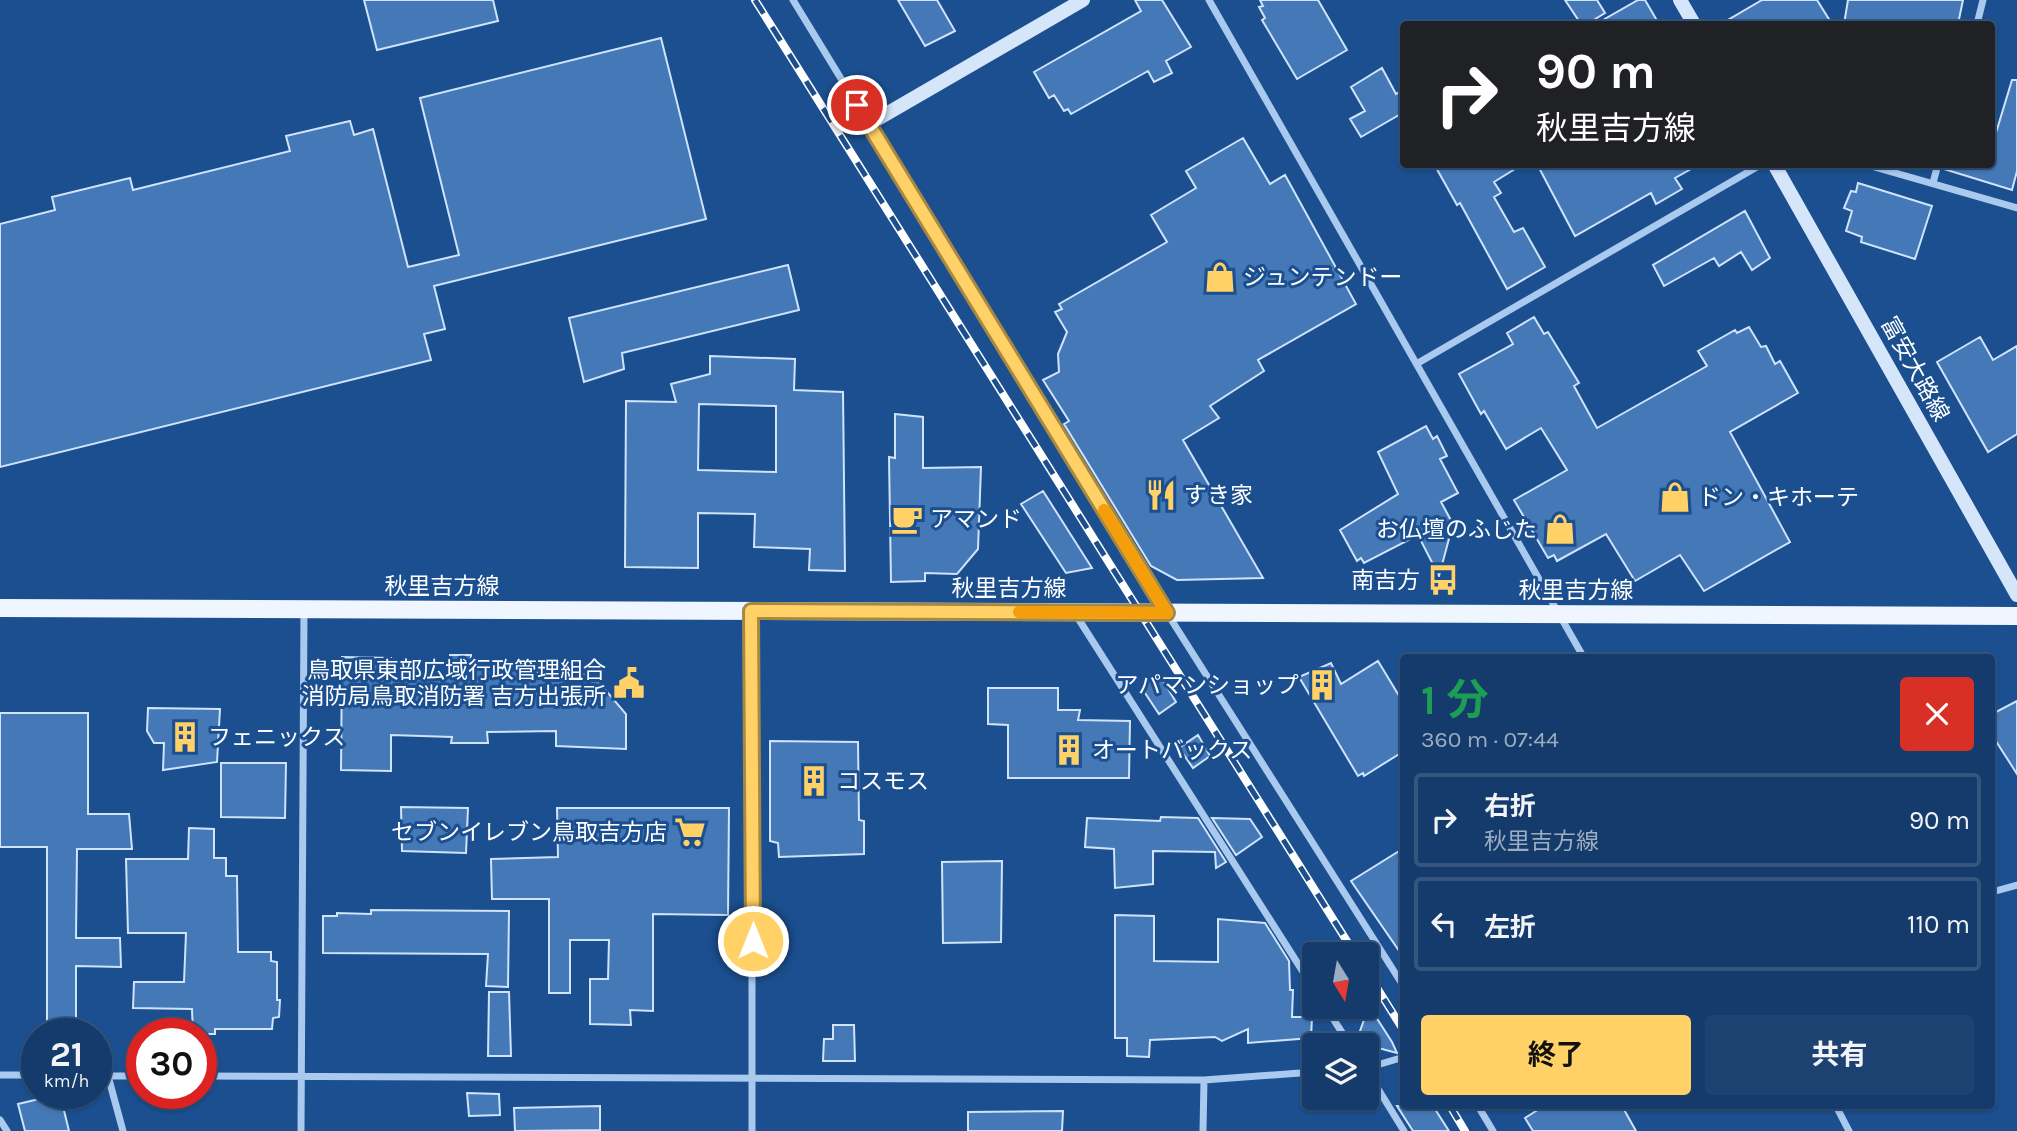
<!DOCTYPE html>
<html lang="ja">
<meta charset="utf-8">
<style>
:root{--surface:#143b6b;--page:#1d4271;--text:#f1f3f6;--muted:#9dadc1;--line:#33557e;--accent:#ffd166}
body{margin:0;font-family:Karla,"Noto Sans JP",sans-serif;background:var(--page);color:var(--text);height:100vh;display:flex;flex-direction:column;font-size:26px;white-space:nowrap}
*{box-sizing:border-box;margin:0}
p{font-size:23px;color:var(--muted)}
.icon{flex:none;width:38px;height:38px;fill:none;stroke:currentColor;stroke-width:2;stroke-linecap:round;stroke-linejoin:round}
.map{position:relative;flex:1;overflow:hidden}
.details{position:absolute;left:1400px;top:654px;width:595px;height:455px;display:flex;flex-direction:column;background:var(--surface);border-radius:7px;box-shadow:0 2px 5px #0004,0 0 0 2px var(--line)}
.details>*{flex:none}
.guide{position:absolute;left:1400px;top:21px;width:595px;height:147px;border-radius:7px;box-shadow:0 2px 5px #0004,0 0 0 2px var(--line);background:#202124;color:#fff;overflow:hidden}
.needle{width:46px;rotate:169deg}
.buttons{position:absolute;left:1302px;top:942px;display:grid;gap:14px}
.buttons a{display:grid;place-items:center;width:77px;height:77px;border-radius:7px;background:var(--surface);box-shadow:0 2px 5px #0004,0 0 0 2px var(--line);font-size:35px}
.speed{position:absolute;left:21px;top:1018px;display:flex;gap:14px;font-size:35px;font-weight:700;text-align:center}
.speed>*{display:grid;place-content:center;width:91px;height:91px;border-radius:50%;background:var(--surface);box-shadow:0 2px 5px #0004,0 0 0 2px var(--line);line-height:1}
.speed small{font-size:18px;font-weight:400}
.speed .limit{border:10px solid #d22;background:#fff;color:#111}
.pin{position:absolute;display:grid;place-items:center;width:60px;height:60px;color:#fff;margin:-30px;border:4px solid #fff;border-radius:50%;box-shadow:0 2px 7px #0007}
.me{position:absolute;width:77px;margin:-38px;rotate:0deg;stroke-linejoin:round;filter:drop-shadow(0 0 5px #0008)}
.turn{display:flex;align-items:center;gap:24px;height:147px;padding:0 21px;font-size:32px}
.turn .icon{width:91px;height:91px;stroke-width:2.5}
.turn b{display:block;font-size:49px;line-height:60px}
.round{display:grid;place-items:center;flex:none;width:74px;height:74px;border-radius:7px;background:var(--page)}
.overview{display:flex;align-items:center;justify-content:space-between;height:119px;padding:0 21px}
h1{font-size:42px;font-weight:700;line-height:52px;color:#1e9e55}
.button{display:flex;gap:14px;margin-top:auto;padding:14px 21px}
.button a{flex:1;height:80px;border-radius:7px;background:var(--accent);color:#111;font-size:28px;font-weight:700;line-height:80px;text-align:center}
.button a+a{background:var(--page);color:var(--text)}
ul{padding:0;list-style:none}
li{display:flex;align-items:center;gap:21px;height:94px;margin:0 14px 10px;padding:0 7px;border:4px solid var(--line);border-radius:7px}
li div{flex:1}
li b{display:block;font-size:26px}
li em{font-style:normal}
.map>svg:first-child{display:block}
.building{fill:#4478b7;stroke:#cfe3fa;stroke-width:2;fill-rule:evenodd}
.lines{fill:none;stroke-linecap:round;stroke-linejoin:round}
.street{stroke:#a9c9ee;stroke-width:7}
.secondary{stroke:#d6e6fa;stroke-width:14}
.primary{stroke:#f0f6ff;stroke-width:18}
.rail-casing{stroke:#fff;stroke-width:8}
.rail{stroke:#1b4f8f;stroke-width:5;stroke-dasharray:16;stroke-linecap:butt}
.route-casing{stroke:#a68842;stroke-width:18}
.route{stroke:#ffd166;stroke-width:12}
.slow{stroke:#f59e0b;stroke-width:12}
.labels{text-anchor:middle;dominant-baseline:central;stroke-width:6;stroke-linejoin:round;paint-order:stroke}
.poi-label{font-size:23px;fill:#fff;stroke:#1b4f8f;text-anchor:start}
.street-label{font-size:23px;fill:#fff;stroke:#1b4f8f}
</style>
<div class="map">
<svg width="2017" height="1131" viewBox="0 0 2017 1131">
<rect width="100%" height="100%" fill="#1b4f8f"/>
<!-- building -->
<path class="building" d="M364,0H493L498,21L377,50Z
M898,0H937L955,31L925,46Z
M1135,0H1162L1191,47L1166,61L1172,73L1154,82L1148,71L1071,114L1068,109L1064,111L1054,95L1049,98L1034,72L1141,11Z
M1260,0H1318L1347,50L1297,79L1262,20L1265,18L1259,7L1263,6Z
M1565,0H1597L1605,13L1587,24H1581Z
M1638,0H1645L1659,24H1596Z
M1762,0H1817L1832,24H1721Z
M1848,0H1963L1958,24H1844Z
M661,38L706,219L434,286L445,329L424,334L431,360L0,467V224L55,210L52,197L130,178L133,190L290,151L286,136L350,121L354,135L373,129L408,267L459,255L420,98Z
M1382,68L1396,94L1404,89V112L1361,137L1350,119L1365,111L1351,87Z
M2012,80H2017V171L2012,190L1944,169L1945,164H1992V146Z
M1243,138L1270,184L1285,175L1356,304L1258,360L1264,371L1210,406L1219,418L1183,440L1263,578L1177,580L1151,566L1064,424L1069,421L1043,380L1059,372L1058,354L1067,332L1055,312L1062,309L1059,304L1167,242L1151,215L1196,188L1186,171Z
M1434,164H1523L1494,182L1501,193L1494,197L1514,232L1523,228L1545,267L1507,289L1460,203L1457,205Z
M1537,164H1700L1675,178L1682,189L1656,204L1651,193L1575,236Z
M1858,183L1932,206L1915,259L1861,242L1862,237L1846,231L1852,211L1844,208L1851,191L1856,192Z
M1745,211L1770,258L1752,270L1741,252L1719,266L1714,258L1664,286L1653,265Z
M788,265L799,310L622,353L624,369L584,382L569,318Z
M1534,317L1544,334L1548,332L1579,383L1574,386L1597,428L1707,366L1698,351L1735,330L1737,333L1749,327L1761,347L1766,346L1775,364L1780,361L1798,393L1730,432L1790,542L1704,591L1680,555L1635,581L1606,534L1557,561L1554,555L1548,558L1514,500L1567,470L1541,428L1506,449L1484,411L1481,414L1459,374L1513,344L1507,333Z
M1980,337L1993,360L2017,346V434L1988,452L1937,362Z
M710,356L795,359L794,390L843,392L845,571L809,570L810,549L754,547L755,514L698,513V568L625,567L626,401L676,402L671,384L710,374ZM699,404L776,406V472L698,470Z
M895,414L923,417V468L981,467L978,549L957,574L925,573V581L891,582L889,457L895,458Z
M1426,426L1433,439L1437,436L1447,456L1440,459L1458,493L1441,502L1453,524L1439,576L1418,535L1364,563L1361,558L1357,561L1340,530L1398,494L1378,452Z
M1043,491L1092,568L1066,573L1021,504Z
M450,655H471V667H538V676L592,674L626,714V749L556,746V731L487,732L488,743H451L452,737L391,735V771L341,770L342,657L391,658V677L450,675Z
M1378,661L1404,704V751L1364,776L1363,773L1358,776L1299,677L1331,663L1341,684Z
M1159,674L1176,702L1159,714L1141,687Z
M988,688H1058V710H1080L1078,720L1130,721L1129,778H1008V725L988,724Z
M2017,701V774L1992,735V714Z
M148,708L220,709L217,762L163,770L164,743H154L147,731Z
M0,713H88V814H129L132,849H77L76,938H120L121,967L76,966V1034H47V847H0Z
M1198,735L1210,756L1193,768L1179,748Z
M770,741L858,742L859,820L864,821V854L779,857L778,843L770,841Z
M221,763H286L285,818L221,817Z
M401,807L468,808L466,853L402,851Z
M557,808H729L728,915L653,914V1011L630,1010L631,1025L590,1024V979H608L609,940H570V993H549V899H492L491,859L558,857Z
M1161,817L1198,818L1226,862L1216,868L1215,852L1153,851V884L1115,888L1114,849L1085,847L1087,818L1160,821Z
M1212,818L1250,819L1262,837L1236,855Z
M189,828L214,829V858H226V876H237L238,952H271V961L277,962V1000H280L279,1017L273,1018L272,1029H215V1034H193L192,1009L133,1008L134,982H184L186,933H128L126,859H188Z
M1404,848V958L1351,881Z
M1002,861L1001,942L943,943L942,862Z
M371,910L509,911L508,987L486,986L488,954L323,953V916H337V913L371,914Z
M1115,915L1154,916V961L1218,962V919L1265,923L1289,961L1290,990H1293L1292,1017H1312L1311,1038L1248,1043V1029L1222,1041L1215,1037L1150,1040L1149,1057L1127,1056V1038H1115Z
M489,992H509L511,1056H488Z
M1369,1006L1392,1042L1397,1053L1363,1044L1360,1031Z
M833,1025H854L855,1061H823L824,1039H833Z
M467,1093L499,1094L500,1115L469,1116Z
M60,1094L69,1131H25L18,1104Z
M600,1106V1130L515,1131L514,1108Z
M1397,1106H1433L1449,1131H1413Z
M1544,1106H1622L1636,1131H1533L1525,1118Z
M1063,1111L1062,1131H968V1112Z"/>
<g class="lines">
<!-- street -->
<path class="street" d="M793,0L1167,613L1404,987
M1209,0L1584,658
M1977,24L1983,0
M1864,164L2017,208
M1933,183L1938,164
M1418,363L1762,164
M752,611V1131
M1076,615L1314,989
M1992,892L2017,885
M1325,1006L1350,1045
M1367,1068L1404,1057
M1367,1071L1404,1131
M0,1075H37
M96,1076H142
M108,1076L123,1131
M201,1076L1204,1080L1314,1072
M1478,1106L1493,1131
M1836,1106L1849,1131
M0,1120L7,1131
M301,1131L304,610
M1203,1131L1204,1080"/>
<!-- secondary -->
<path class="secondary" d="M1680,0L1694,24
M869,124L1083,0
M1774,164L2017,595"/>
<!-- primary -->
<path class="primary" d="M0,608L2017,616"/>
<defs>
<path id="rail" d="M755,0L1355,954
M1367,972L1404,1031
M1450,1106L1465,1131"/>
</defs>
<!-- rail casing -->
<use href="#rail" class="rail-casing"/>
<!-- rail -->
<use href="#rail" class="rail"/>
</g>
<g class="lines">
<defs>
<path id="route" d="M753,941L751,611L1167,613L857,105"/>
</defs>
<!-- route casing -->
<use href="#route" class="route-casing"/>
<!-- route -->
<use href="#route" class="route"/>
<!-- slow -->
<path class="slow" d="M1019,612L1167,613L1104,510"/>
</g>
<!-- icons -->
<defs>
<symbol id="shop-bare" viewBox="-9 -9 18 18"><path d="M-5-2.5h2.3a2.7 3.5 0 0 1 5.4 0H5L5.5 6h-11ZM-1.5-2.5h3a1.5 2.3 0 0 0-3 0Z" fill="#ffd166" stroke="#1b4f8f" stroke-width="2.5" paint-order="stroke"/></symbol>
<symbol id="restaurant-bare" viewBox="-9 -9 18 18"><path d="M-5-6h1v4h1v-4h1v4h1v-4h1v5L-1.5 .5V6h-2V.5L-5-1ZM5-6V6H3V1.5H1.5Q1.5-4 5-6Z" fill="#ffd166" stroke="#1b4f8f" stroke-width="2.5" paint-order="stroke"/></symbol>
<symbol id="cafe-bare" viewBox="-9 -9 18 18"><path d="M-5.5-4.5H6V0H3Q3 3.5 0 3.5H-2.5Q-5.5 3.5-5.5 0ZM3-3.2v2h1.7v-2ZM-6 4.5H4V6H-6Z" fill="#ffd166" stroke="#1b4f8f" stroke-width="2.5" paint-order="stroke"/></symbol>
<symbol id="bus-bare" viewBox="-9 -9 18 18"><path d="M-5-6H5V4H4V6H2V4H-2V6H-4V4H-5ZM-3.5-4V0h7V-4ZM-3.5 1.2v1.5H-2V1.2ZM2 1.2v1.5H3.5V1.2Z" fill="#ffd166" stroke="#1b4f8f" stroke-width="2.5" paint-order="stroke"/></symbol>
<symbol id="civic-bare" viewBox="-9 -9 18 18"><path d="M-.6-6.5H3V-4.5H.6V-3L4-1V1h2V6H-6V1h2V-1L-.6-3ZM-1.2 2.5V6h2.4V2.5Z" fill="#ffd166" stroke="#1b4f8f" stroke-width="2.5" paint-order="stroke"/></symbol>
<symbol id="building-bare" viewBox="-9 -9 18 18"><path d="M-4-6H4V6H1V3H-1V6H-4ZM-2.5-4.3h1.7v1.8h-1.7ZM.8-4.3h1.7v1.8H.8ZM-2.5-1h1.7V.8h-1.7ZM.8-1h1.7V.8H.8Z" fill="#ffd166" stroke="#1b4f8f" stroke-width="2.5" paint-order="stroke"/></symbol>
<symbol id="supermarket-bare" viewBox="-9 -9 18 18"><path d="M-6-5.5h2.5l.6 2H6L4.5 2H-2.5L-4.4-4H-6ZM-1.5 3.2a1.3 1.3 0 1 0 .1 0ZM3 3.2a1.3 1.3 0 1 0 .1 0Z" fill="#ffd166" stroke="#1b4f8f" stroke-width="2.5" paint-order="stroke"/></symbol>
</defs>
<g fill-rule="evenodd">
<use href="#shop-bare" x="1198" y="255" width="44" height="44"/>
<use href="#restaurant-bare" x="1139" y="473" width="44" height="44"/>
<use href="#shop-bare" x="1653" y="475" width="44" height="44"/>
<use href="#cafe-bare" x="885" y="497" width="44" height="44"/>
<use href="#shop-bare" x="1538" y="507" width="44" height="44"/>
<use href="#bus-bare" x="1421" y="558" width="44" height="44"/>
<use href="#civic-bare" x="607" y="661" width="44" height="44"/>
<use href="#building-bare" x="1300" y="663" width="44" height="44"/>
<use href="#building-bare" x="163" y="715" width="44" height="44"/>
<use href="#building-bare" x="1047" y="728" width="44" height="44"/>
<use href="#building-bare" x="792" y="759" width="44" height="44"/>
<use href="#supermarket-bare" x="668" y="810" width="44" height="44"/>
</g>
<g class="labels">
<!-- poi labels -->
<g class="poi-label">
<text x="1243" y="277">ジュンテンドー</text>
<text x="1184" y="495">すき家</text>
<text x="1698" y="497">ドン・キホーテ</text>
<text x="930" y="519">アマンド</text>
<text x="1537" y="529" text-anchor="end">お仏壇のふじた</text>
<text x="1420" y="580" text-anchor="end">南吉方</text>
<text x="606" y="670" text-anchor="end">鳥取県東部広域行政管理組合<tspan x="606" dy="26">消防局鳥取消防署 吉方出張所</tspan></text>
<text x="1299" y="685" text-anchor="end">アパマンショップ</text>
<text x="208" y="737">フェニックス</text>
<text x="1092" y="750">オートバックス</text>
<text x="837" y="781">コスモス</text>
<text x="667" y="832" text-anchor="end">セブンイレブン鳥取吉方店</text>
</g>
<!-- street labels -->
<g class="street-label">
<text transform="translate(1915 369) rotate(61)">富安大路線</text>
<text x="442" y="586">秋里吉方線</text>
<text x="1009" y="588">秋里吉方線</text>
<text x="1576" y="590">秋里吉方線</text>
</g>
</g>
</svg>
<div class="buttons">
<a><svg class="needle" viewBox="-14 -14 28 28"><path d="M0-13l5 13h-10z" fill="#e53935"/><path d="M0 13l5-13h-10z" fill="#9dadc1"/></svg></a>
<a><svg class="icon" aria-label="layers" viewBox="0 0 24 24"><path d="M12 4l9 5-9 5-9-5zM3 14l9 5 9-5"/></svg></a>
</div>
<div class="speed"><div>21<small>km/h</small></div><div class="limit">30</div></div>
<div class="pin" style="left:857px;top:105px;background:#d93025"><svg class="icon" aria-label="arrive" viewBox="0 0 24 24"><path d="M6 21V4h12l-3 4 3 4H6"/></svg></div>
<svg class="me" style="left:753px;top:941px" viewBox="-20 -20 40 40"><circle r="17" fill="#ffd166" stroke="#fff" stroke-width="3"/><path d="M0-11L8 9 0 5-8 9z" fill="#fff"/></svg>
<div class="guide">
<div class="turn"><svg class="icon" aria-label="right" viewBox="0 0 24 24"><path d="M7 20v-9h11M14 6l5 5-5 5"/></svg><div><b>90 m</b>秋里吉方線</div></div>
</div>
<section class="details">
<div class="overview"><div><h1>1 分</h1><p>360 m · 07:44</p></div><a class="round" style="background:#d93025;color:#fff"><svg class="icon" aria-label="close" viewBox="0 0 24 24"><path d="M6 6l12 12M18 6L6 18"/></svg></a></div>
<ul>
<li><svg class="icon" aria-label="right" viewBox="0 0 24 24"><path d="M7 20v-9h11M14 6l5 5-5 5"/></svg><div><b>右折</b><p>秋里吉方線</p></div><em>90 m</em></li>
<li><svg class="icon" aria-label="left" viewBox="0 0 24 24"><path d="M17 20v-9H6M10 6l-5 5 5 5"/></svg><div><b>左折</b></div><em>110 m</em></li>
</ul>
<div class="button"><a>終了</a><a>共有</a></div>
</section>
</div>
